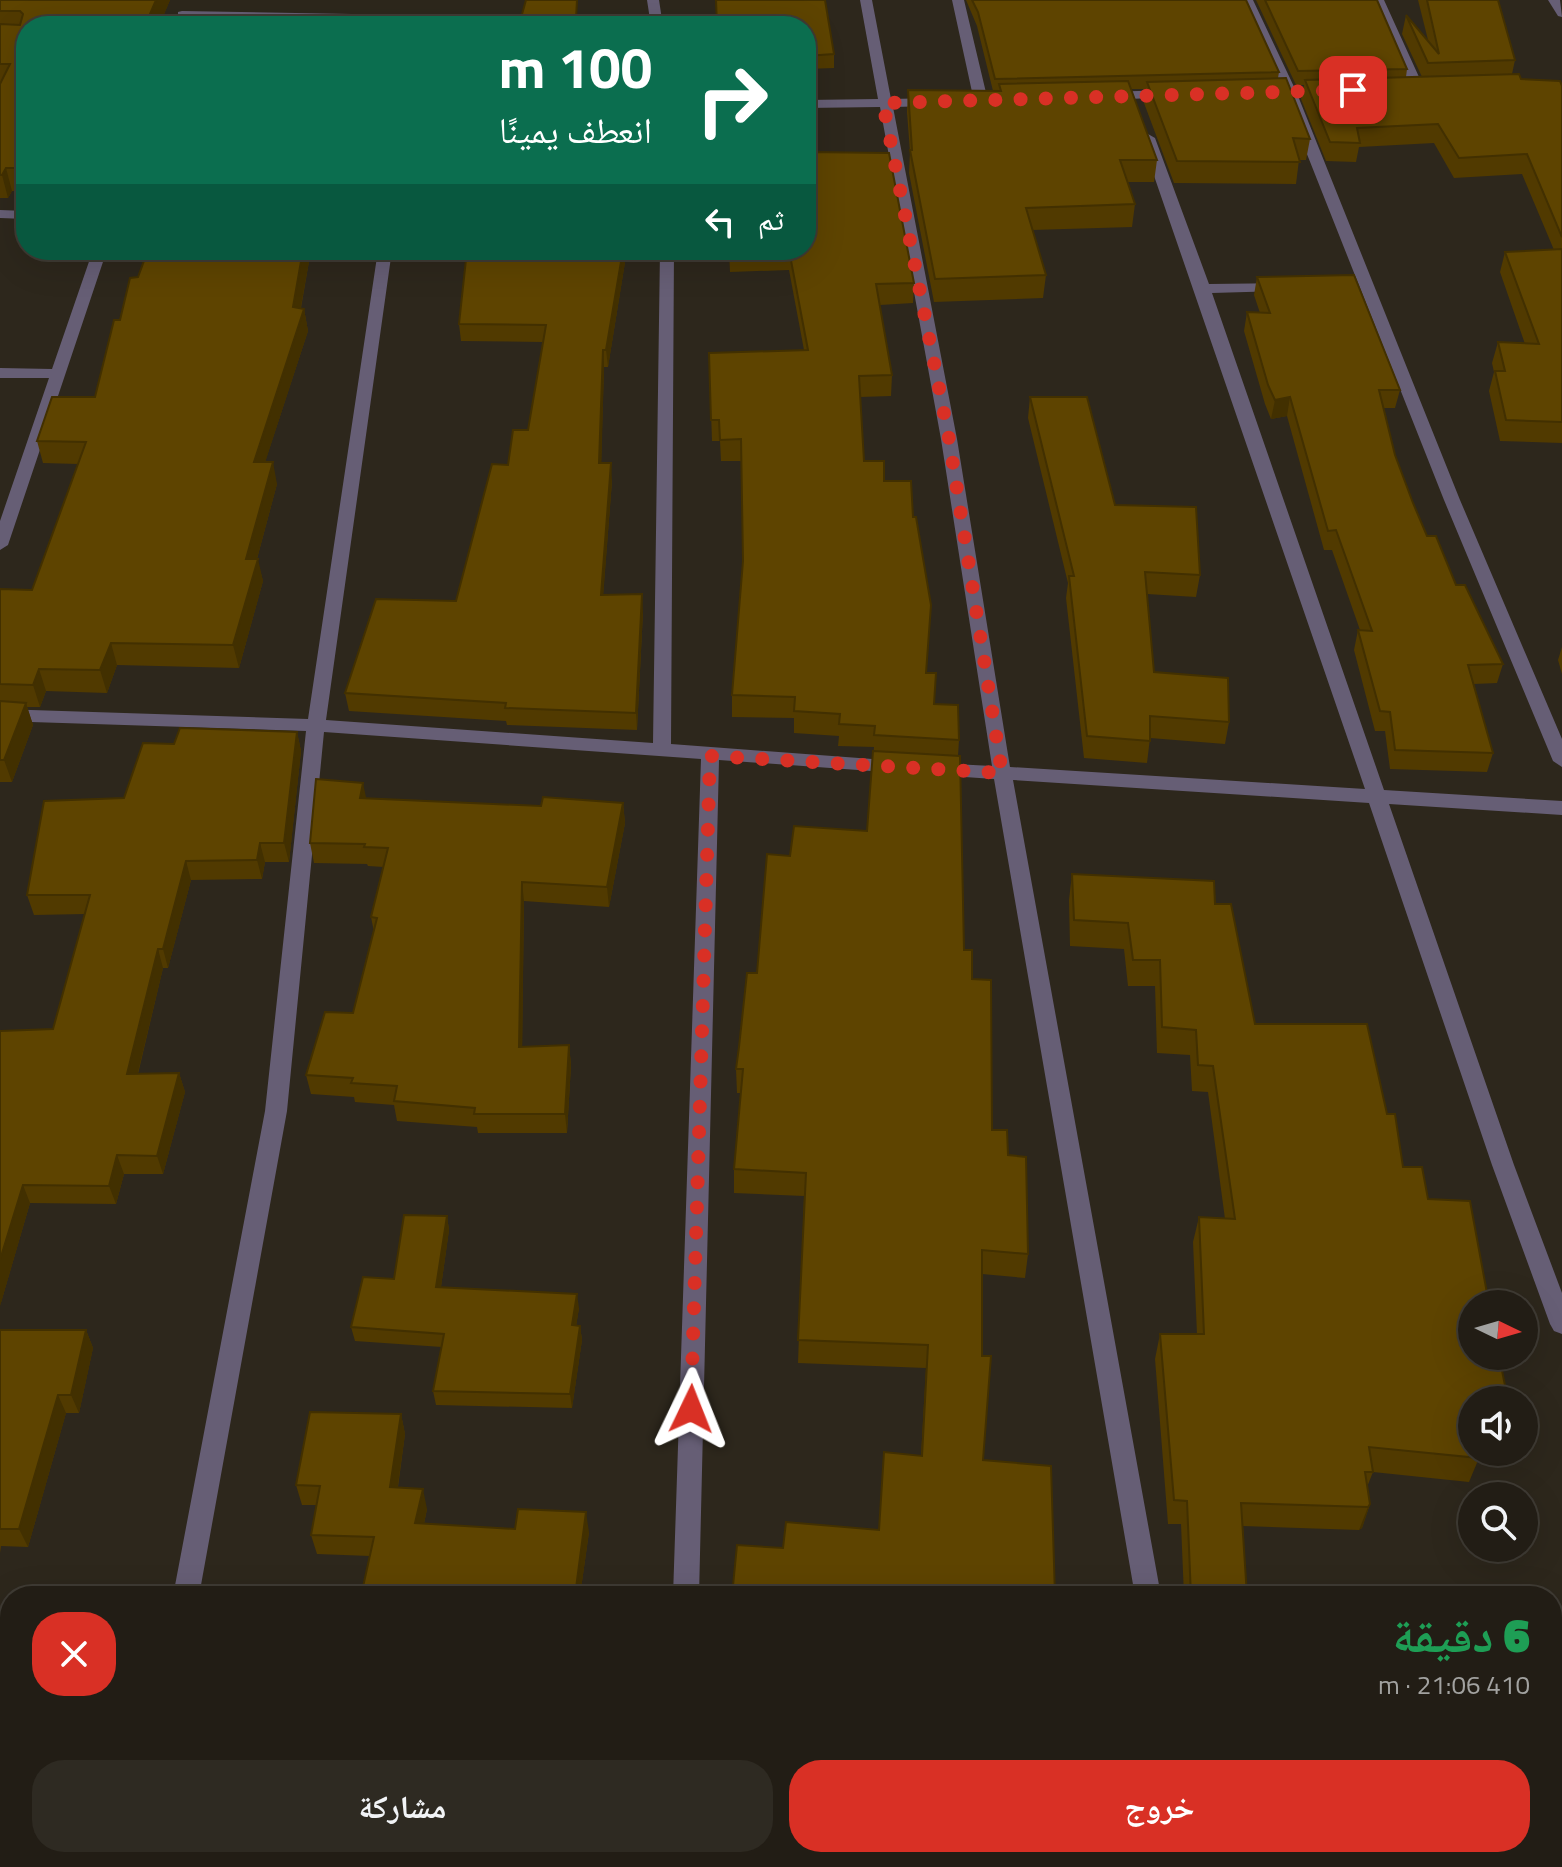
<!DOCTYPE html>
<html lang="ar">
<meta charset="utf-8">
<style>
:root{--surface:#221d15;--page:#2e2a22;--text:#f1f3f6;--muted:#a2a2a0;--line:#3f3b34;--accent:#d93025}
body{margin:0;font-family:"Titillium Web","Noto Naskh Arabic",sans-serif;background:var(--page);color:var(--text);direction:rtl;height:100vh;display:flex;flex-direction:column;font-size:30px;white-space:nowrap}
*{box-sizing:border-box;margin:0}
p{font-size:26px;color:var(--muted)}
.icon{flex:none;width:44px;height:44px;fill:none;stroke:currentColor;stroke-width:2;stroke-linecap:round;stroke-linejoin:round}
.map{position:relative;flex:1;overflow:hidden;direction:ltr}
.panel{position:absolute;left:0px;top:1586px;width:1562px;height:282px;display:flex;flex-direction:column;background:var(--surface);border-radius:32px 32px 0 0;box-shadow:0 8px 32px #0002,0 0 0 2px var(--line);direction:rtl}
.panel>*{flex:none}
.banner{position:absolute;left:16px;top:16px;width:800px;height:244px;border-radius:32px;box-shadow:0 8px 32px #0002,0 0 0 2px var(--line);direction:rtl;background:#0b6e4f;color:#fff;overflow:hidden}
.needle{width:52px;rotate:95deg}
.buttons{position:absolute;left:1458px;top:1290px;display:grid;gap:16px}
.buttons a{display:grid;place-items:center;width:80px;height:80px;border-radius:50%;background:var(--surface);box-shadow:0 8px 32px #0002,0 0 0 2px var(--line);font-size:40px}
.pin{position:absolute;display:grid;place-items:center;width:68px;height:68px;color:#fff;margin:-34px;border-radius:16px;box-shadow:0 4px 12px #0006}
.me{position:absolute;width:88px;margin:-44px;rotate:2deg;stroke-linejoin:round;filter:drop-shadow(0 0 6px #0008)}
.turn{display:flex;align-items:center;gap:28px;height:168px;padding:0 32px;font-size:36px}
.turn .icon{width:104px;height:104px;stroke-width:2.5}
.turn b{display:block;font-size:56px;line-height:68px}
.then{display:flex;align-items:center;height:76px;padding:0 32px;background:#0003;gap:16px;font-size:30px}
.round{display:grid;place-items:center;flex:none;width:84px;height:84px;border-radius:32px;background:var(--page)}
.overview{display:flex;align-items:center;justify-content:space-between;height:136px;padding:0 32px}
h1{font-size:48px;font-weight:800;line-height:60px;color:#1e9e55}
.button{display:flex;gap:16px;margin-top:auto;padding:16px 32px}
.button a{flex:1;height:92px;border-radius:32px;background:var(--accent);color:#fff;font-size:32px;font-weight:800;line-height:92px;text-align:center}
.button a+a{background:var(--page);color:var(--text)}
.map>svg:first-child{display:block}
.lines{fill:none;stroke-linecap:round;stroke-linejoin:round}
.street{fill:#665e75;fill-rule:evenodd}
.wall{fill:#513a00}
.shaded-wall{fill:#423000}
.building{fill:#5e4400;stroke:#423000;stroke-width:2}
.route{stroke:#d93025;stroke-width:14;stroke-dasharray:0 25.2}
</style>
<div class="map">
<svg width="1562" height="1867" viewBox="0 0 1562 1867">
<rect width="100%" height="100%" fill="#2d271c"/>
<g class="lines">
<!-- street -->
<path class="street" d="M647,0H659L663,26H651Z
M860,0H872L891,99L934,98L941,102L934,106L893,107L957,439L1010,767L1365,789L1141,138L1148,134L1155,138L1209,284L1283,283L1290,287L1283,291L1212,293L1384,790L1562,801V815L1389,804L1514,1165L1562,1293V1334L1554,1331L1550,1324L1492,1165L1369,803L1013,780L1161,1596H1135L994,779L935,775L926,769L935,763L992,766L941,439L880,107L806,108V100L878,99Z
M952,0H964L988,101L986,104L974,101Z
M1241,0H1253L1296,91L1460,500L1562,739V767L1553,761L1444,500L1282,91Z
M1372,0H1384L1424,88L1422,91L1410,88Z
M1548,0H1560L1562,17L1558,16Z
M182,11L408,15L414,19L408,23L178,18V12Z
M1170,90L1175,91V97L1106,100L1099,96L1106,92Z
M0,210L26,211V219L0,218Z
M93,250H107L8,545L0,550V521L49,378H0V368L52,369Z
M378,250H392L326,720L653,743L660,250H674L671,744L899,761L908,767L899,773L719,760L699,1596H673L701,759L324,732L287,1111L199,1596H173L265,1111L306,731L0,721V709L308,719Z
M1552,1814H1562V1842H1552Z
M115,1858H143L141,1867H113Z
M662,1858H690V1867H662Z
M1182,1858H1210L1212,1867H1184Z"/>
</g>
<!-- wall -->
<path class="wall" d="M0,0H170L159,26H26V191H12L8,198H0Z
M966,0H1246L1279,72L1278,78L1310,139L1306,160H1299L1296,184L1174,183L1144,103L1146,89H1130L1157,160L1154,182H1128L1135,204L1132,227L1032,230L1046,275L1043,298L934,302L909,173L910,152L907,112L908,90L993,91L977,26Z
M1256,0H1377L1407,69L1406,77H1422L1402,34L1406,15L1428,40L1418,0H1498L1515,60L1512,74L1521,79L1562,86V443L1500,441L1489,391L1494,372L1492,363L1498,342L1525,344L1500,272L1505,252L1554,250L1522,174L1454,178L1434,143L1359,147L1356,162L1326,161L1301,99L1304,85H1296Z
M806,26L834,54V68L806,69Z
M311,250L301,308L304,309L308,331L265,462L277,484L257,559L263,581L239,668L117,665L107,693L46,691L40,707H27L33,725L12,782H0V589L32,590L78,464L43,463L37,441L95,397L120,320L138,277Z
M627,250L608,367H604L601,463L612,481L603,595L643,612L637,730L507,725L506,721L349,711L345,693L456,601L508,465L528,430L543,342L461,341L459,324Z
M729,250H806L914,283L913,303L880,305L892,375L891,396L860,397L864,461L884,481L913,517L926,673L934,704L959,740L958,756L964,950L972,979L992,1130L1008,1155L1028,1254L1025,1278L982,1274L983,1460L1055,1596L783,1548L879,1530L921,1456L926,1368L798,1363L804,1196L734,1193V1169L741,1093H737L736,1069L757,973L790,856L867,831L874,747L838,746L839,736L794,733V718L732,717V695L743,561L741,461H721L720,441H712L709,353L804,350L789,270L730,272Z
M1257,277L1400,390L1395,408H1384L1395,455L1413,503L1427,536L1503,664L1497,683L1474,684L1493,753L1487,772L1390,769L1385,731H1375L1354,650L1358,630H1360L1332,550H1324L1287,416L1271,419L1265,404L1244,331L1247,312L1260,313L1254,295Z
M1030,397L1115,505L1200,575L1196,597L1147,594L1154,672L1229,722L1225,744L1150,738L1147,763L1084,758L1066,598L1068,583L1028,418Z
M1562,647V674L1558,660Z
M297,732L301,751L289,862H265L262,879L191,880L168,968H163L138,1074L179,1073L185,1092L163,1174H124L116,1204L30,1203L0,1306L53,1029L85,914L34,915L27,895L124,798L174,744Z
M366,798L541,806L623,803L625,823L609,907L524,901L522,1047L569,1045L571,1065L567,1133H478L477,1127L397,1121L394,1105L355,1102L354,1097L311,1094L306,1075L353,1013L374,932L371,917L384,867L368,866L367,864L314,863L310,843Z
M1072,874L1215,904L1255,1024L1387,1114L1403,1167L1428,1199L1472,1400V1452L1479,1458L1469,1482L1373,1472L1367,1487L1370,1504L1362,1528L1359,1530L1243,1526L1247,1596H1184L1181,1524H1168L1155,1359L1160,1334H1197L1193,1242L1199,1217L1225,1219L1208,1092L1192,1091L1190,1055L1157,1053L1155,986H1128L1124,949L1070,946L1069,900Z
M447,1216L449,1230L441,1287L579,1308L576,1326H580L582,1340L572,1408L436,1405L433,1391L442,1347L355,1341L351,1327Z
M0,1330H86L93,1348L79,1413H66L28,1547L1,1546L0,1553Z
M401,1414L405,1434L398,1487L427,1509L424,1524L589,1532L580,1596H361L370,1556L317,1554L311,1535L316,1505H302L296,1485Z"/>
<!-- shaded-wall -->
<path class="shaded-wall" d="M156,0H170L159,26H148L147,21Z
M6,168L12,191L8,198L2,175Z
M303,250H311L297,328L293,307Z
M623,250H627L608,367L606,350Z
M304,309L308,331L258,484L254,462Z
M603,350L604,367L601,480L599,463Z
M1290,397L1287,416L1271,419L1275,400Z
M273,462L277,484L251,581L246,559Z
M611,463L612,481L602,612L601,595Z
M258,559L263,581L239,668L233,645Z
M642,594L643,612L637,730L636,713Z
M111,643L117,665L107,693L100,670Z
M39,669L46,691L40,707L33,685Z
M26,703L33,725L12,782L4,760Z
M297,732L301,751L289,862L284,843Z
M363,783L367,802L360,798Z
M623,803L625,823L609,907L607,887Z
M260,843L265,862L262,879L257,860Z
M186,861L191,880L168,968L163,949Z
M522,882L524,901L522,1066L519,1047Z
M158,949L163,968L133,1093L127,1074Z
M569,1045L571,1065L567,1133L565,1114Z
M179,1073L185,1092L163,1174L157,1156Z
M117,1155L124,1174L116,1204L109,1186Z
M23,1185L30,1203L0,1306V1260Z
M447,1216L449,1230L439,1301L436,1287Z
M577,1294L579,1308L574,1340L572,1325Z
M580,1326L582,1340L572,1408L570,1394Z
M86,1330L93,1348L79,1413L71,1395Z
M58,1395L66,1413L28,1547L19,1529Z
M401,1414L405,1434L395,1506L390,1487Z
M423,1489L427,1509L420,1542L415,1523Z
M1370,1504L1362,1528L1359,1530L1368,1507Z
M586,1512L589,1532L580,1596H575Z
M289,1858H297L299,1863L298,1867H287Z
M583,1858H587L586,1867H582Z"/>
<!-- building -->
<path class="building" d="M0,0H156L147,21H151L148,26H26V168H6L2,175H0V84L10,64H0V24L20,25L23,14L20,11H0Z
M526,0H577L576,19L656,20L655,26H511L519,25Z
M716,0H825L834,54L806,56V26H717Z
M972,0H1246L1279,72L995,79L978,12Z
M1265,0H1377L1407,69L1298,71Z
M1427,0H1498L1515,60L1428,63L1406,15L1439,54Z
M1519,74L1521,79L1560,81L1562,86V237L1527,154L1459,158L1438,124L1357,128L1360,143L1330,142L1305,80Z
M1286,78L1310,139L1293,138L1300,162L1177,161L1147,82Z
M1128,81L1157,160H1120L1135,204L1026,208L1046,275L935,279L910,150H912L908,90L1001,91L999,84Z
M806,152L889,153L914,283L876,284L892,375L859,376L864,461H884V481H911L913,517H916L931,605L926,673H936L934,704L958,705L959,740L874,735L875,726L839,724L840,714L794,711L795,697L732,695L743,561L741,439L720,440L719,420H711L709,353L808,350L789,250H806Z
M1562,249V422L1506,420L1495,371H1505L1498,342L1539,344L1505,252Z
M148,250H303L293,307L304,309L254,462H273L246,559H258L233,645L111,643L100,670L39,669L33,685L0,684V589L32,590L86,442L37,441L52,397H95L114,320H120L130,278L138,277Z
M467,250H623L606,350H603L599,463H611L601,595L642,594L636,713L505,708L506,703L345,693L376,599L456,601L492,464L508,465L513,430H528L546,325L459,324Z
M730,250H783L730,252Z
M1354,275L1400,390H1379L1395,455L1413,503L1427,536H1436L1456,585H1465L1503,664L1468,665L1493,753L1395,750L1390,712L1380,711L1358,630L1372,631L1336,530L1328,531L1290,397L1275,400L1268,385L1247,312L1270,313L1257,277Z
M1030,397H1087L1115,505L1196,507L1200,575L1145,572L1154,672L1228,678L1229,722L1150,716V741L1087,736L1069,576H1074Z
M0,701L26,703L4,760H0Z
M180,728L297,732L284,843H260L257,860L186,861L163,949H158L127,1074L179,1073L157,1156L117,1155L109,1186L23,1185L0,1260V1031L53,1029L90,895H27L44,801L124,798L143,743L174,744Z
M873,751L960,756L964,950H972V979L991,980L992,1130H1007L1008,1155L1026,1157L1028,1254L982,1250V1356H991L983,1460L1051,1466L1055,1596H732L737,1545L783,1548L786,1522L879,1530L884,1452L922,1456L928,1345L798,1340L806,1173L734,1169L743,1069H736L739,1047L747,973H757L767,854L790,856L794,826L867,831Z
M316,779L363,783L360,798L541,806L543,797L623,803L607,887L522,882L519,1047L569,1045L565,1114H474L475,1108L394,1101L397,1086L351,1083L353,1078L306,1075L325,1012L353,1013L377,918L371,917L388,848L364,847L365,844L310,843Z
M1072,874L1214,881L1215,904H1231L1255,1024H1367L1387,1114H1395L1403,1167H1422L1428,1199L1470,1201L1489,1304H1472V1356H1499L1508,1400H1472V1452H1478L1479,1458L1369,1447L1373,1472H1365L1370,1504L1368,1507L1241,1503L1247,1596H1191L1187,1501L1174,1500L1160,1334H1204L1199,1217L1235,1219L1213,1066L1198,1065L1196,1030L1162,1027L1160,960H1133L1128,923L1074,920Z
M404,1215L447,1216L436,1287L577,1294L572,1325L580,1326L570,1394L433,1391L444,1334L351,1327L363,1277L394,1279Z
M0,1330H86L71,1395H58L19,1529H0Z
M310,1412L401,1414L390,1487L423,1489L415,1523L515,1529L518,1509L586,1512L575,1596H361L374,1537L311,1535L320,1486L296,1485Z
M219,1858H289L287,1867H217Z
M379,1858H583L582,1867H377Z
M1013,1858H1134V1867H1013Z"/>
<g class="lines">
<!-- route -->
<path class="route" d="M691,1409L710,756L1002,773L949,439L883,103L1353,90"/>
</g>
</svg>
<div class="buttons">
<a><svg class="needle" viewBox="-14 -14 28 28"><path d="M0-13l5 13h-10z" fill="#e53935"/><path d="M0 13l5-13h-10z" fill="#a2a2a0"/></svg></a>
<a><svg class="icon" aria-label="sound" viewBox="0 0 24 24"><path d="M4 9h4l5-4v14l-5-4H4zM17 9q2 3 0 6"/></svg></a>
<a><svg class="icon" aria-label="search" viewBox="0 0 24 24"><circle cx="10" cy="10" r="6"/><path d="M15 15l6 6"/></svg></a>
</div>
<div class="pin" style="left:1353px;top:90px;background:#d93025"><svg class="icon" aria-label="arrive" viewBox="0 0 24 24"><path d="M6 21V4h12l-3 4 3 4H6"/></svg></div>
<svg class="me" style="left:691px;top:1409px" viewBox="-20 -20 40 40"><path d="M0-17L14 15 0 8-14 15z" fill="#d93025" stroke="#fff" stroke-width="4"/></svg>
<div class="banner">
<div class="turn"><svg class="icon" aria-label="right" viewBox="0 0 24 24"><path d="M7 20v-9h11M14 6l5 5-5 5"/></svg><div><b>100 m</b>انعطف يمينًا</div></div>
<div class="then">ثم<svg class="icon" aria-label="left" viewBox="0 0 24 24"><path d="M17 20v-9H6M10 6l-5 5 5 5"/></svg></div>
</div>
<section class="panel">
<div class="overview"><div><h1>6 دقيقة</h1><p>410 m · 21:06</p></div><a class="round" style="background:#d93025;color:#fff"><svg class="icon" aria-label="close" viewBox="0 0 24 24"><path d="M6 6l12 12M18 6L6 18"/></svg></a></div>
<div class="button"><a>خروج</a><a>مشاركة</a></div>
</section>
</div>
